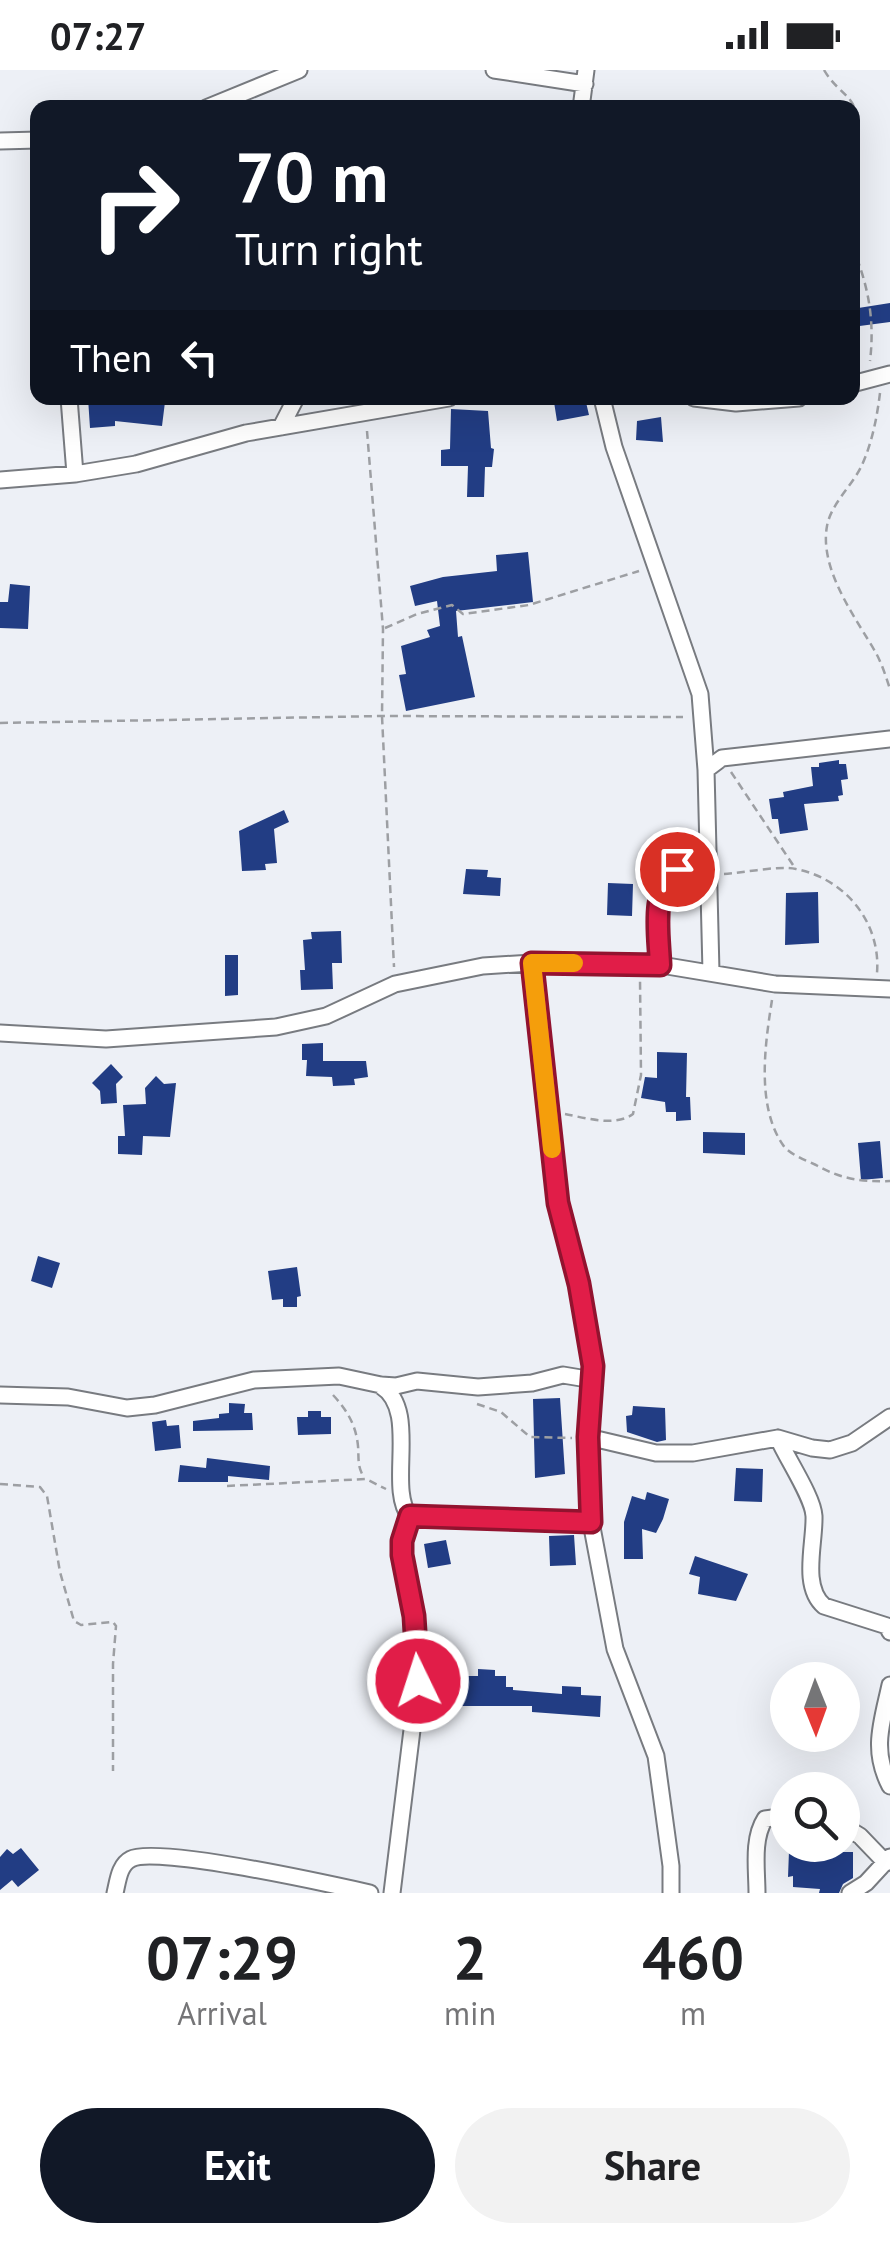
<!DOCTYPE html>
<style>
:root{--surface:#fff;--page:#f2f2f2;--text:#202124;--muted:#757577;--accent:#111827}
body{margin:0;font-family:"PT Sans",sans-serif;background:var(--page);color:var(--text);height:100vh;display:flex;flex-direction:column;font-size:38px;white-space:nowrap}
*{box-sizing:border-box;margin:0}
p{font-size:32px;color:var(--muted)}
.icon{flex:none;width:55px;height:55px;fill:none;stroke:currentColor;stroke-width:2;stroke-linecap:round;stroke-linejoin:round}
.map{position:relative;height:1823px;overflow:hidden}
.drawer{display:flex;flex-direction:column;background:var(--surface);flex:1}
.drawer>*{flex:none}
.top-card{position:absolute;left:30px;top:30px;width:830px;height:305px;border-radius:20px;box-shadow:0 10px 40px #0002;background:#111827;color:#fff;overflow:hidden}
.needle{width:65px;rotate:179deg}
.buttons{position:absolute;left:770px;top:1592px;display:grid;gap:20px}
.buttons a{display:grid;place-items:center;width:90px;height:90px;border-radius:50%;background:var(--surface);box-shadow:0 10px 40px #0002;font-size:50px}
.pin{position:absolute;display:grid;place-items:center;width:85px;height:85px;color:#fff;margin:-42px;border:5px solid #fff;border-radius:50%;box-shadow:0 2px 10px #0007}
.me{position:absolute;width:110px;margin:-55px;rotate:356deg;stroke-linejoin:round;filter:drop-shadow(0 0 8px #0008)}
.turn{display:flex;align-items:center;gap:35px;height:210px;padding:0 40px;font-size:45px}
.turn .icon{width:130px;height:130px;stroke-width:2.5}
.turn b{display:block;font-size:70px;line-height:85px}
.then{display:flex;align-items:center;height:95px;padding:0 40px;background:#0003;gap:20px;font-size:38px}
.eta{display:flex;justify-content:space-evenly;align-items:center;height:170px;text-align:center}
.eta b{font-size:60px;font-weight:700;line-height:70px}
.action{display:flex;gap:20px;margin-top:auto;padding:20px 40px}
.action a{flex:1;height:115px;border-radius:60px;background:var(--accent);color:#fff;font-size:40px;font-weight:700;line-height:115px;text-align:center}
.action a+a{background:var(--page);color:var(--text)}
.status{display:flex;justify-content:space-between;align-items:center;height:70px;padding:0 50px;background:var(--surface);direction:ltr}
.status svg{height:28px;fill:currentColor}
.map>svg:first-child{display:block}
.building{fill:#223d84}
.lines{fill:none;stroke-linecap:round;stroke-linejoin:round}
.minor-casing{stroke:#787b80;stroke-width:19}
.path{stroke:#9d9fa3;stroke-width:2.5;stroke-dasharray:8 5;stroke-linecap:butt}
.minor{stroke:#fff;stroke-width:15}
.route-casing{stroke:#92132f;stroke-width:25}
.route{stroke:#e11d48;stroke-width:18}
.slow{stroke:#f59e0b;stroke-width:18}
</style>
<div class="status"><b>07:27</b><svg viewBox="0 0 49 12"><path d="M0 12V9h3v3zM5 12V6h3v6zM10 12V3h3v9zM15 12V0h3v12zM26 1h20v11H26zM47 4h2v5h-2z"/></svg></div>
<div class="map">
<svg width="890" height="1823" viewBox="0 0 890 1823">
<rect width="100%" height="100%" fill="#edf0f6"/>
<!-- building -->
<path class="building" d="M890,233V252L852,257V239Z
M88,328L165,332L162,356L115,351V356L90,358Z
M575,328H585L589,345L557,351L554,332Z
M451,339L488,341L491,378L494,379L492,397H485L484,427H467L468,396H441V380L450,379Z
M661,347L663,372L636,370L637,351Z
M528,482L533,532L456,541L458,567L462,566L475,627L406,641L399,605L406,604L401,576L430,567L427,560L440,556L437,531L415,536L410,516L443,507L497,501L496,485Z
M10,514L30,516L28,559L0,558V532H8Z
M839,690V694H846L848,709L841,710L843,725L838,726L839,731L804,734L808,760L780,764L778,749H772L769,729L784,727L783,722L813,716L811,697H819V693Z
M284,740L289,752L274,759L277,793L265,794L266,800L242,801L239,761Z
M466,799L488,800L487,807L501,808L500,826L463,824Z
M608,813L633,814L632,846L607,845Z
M818,822L819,873L785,875L786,823Z
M341,861L342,893H332L333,919L301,920L300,900H305L303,870L312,869L311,862Z
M225,885H238V925L225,926Z
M323,973V991H366L368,1007L354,1009L355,1015L333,1016L332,1007L306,1006L307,990H302V974Z
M657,982L687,983L686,1027H690L691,1050L676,1051V1042H666L665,1032L641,1028L645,1007L657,1008Z
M111,994L123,1007L116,1014L117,1033L101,1034L100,1021L92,1013Z
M156,1006L164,1014L176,1013L170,1067L143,1066L142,1085L118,1084V1066H125L123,1035L146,1034L145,1018Z
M703,1062L745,1063V1085L703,1083Z
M880,1071L883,1108L861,1110L858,1073Z
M38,1186L60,1193L52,1218L31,1211Z
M297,1197L301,1226L297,1227V1237H283V1229L272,1230L268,1201Z
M560,1328L565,1404L535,1408L533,1329Z
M229,1333L245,1334L244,1343H252L253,1360L193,1361V1351L219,1348V1344L229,1343Z
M633,1336L665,1338L666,1370L657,1372L627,1362L626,1346L632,1345Z
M308,1341H321V1347H331V1364L298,1365L297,1347H308Z
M166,1350L167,1356L179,1355L181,1378L155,1381L152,1352Z
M207,1388L270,1396L269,1410L228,1406V1412H178L180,1395L206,1398Z
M736,1398L763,1399L762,1432L734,1431Z
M647,1422L669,1429L663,1449L656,1463L642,1459L643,1489H624V1452L632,1426L645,1430Z
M574,1465L576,1495L550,1496L549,1466Z
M446,1470L451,1494L428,1498L424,1474Z
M695,1486L748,1504L736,1531L698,1524L700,1507L689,1504Z
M478,1599L495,1600V1606H506V1617H513V1620L562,1624V1616L581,1617V1625L601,1626L600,1647L532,1642V1636H454V1616H461V1606H478Z
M21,1778L39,1800L18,1817L12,1810L0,1820V1787L7,1779L13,1784Z
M802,1778L817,1779L821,1782H853V1808L843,1814L839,1823H819L820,1819L793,1817V1806L788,1807L789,1781Z"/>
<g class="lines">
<defs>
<path id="minor" d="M494,0L585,14
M206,38L299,0
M581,38L586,0
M0,71L38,70
M852,314L890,304
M69,328L75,404
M602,328L614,377L700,624L706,700L711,902
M694,328L736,333L799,328
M281,357L295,330
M0,410L75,404L136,394L246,363L449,328
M706,700L722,688L890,669
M532,893L558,1133L579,1214L593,1296L588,1367L591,1452L615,1579L656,1686L671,1796V1823
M661,895L658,851L666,807L708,784
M0,963L106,969L276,957L326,946L395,914L483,896L532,893L661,895L775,914L890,919
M381,1316C420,1340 386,1418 410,1447L591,1452
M0,1325L68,1327L127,1338L155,1335L254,1310L339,1306L381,1315L396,1316L417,1311L478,1317L532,1313L563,1305L593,1310
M588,1367L656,1383H693L778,1368L812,1378L830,1380L852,1373L890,1347
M778,1368C787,1389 813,1427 814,1446C815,1473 801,1516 824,1536L887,1556L890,1562
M890,1615C882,1652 871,1680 890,1716
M842,1755L860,1766L886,1793
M115,1823C118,1811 119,1795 131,1789C155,1775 334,1815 370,1823
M392,1823L418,1611L413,1545L403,1485L402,1471L410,1447
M757,1823C757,1800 752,1769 765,1749L788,1746
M850,1823L866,1813L890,1787"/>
</defs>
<!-- minor casing -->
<use href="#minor" class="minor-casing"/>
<!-- path -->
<path class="path" d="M824,0C840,28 866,27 852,67
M852,176C868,214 875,249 870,291
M880,323C877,347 872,374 861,397C851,417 831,434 827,456C819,500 856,548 876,583C882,594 886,607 890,619
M367,361L383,559L382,646L394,897
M385,558L417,544L452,535L463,544L529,535L639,501
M0,653L382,646L683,647
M731,702L793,795
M724,804C744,803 779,795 796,799C846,809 881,853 877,903
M772,930C765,974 756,1036 783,1075C789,1084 805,1090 816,1095C841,1109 861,1112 890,1111
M565,1044C586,1048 615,1057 633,1044L641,1005L640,909
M333,1325C347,1340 356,1355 358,1376C359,1388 357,1397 364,1407
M477,1334L501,1342L530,1367L572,1368
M0,1414L40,1417L47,1426L60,1502L74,1551L81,1555L113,1552L116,1556L113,1594V1701
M227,1416L366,1409L386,1419"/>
<!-- minor -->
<use href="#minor" class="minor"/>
</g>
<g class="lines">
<defs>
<path id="route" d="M418,1611L414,1546L402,1485V1471L410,1446L591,1452L588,1367L593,1296L579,1214L558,1133L532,893L660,895C659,865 650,820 677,799"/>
</defs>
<!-- route casing -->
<use href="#route" class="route-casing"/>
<!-- route -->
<use href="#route" class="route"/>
<!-- slow -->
<path class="slow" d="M552,1079L532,893H574"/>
</g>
</svg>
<div class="buttons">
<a><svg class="needle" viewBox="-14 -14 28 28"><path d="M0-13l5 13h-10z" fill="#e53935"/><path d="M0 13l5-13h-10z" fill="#757577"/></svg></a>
<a><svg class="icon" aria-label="search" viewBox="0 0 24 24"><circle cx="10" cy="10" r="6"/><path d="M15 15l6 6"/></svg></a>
</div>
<div class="pin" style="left:677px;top:799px;background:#d93025"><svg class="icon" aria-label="arrive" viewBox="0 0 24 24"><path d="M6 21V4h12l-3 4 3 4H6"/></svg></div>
<svg class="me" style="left:418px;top:1611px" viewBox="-20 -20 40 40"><circle r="17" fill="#e11d48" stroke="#fff" stroke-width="3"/><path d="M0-11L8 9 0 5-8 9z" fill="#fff"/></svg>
<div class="top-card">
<div class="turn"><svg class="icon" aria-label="right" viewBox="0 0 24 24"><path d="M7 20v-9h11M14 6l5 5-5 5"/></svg><div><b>70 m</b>Turn right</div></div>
<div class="then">Then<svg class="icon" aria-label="left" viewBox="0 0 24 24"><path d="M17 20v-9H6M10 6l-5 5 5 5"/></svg></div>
</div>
</div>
<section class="drawer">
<div class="eta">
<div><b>07:29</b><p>Arrival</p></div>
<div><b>2</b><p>min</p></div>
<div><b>460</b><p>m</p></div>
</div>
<div class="action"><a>Exit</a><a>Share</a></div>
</section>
